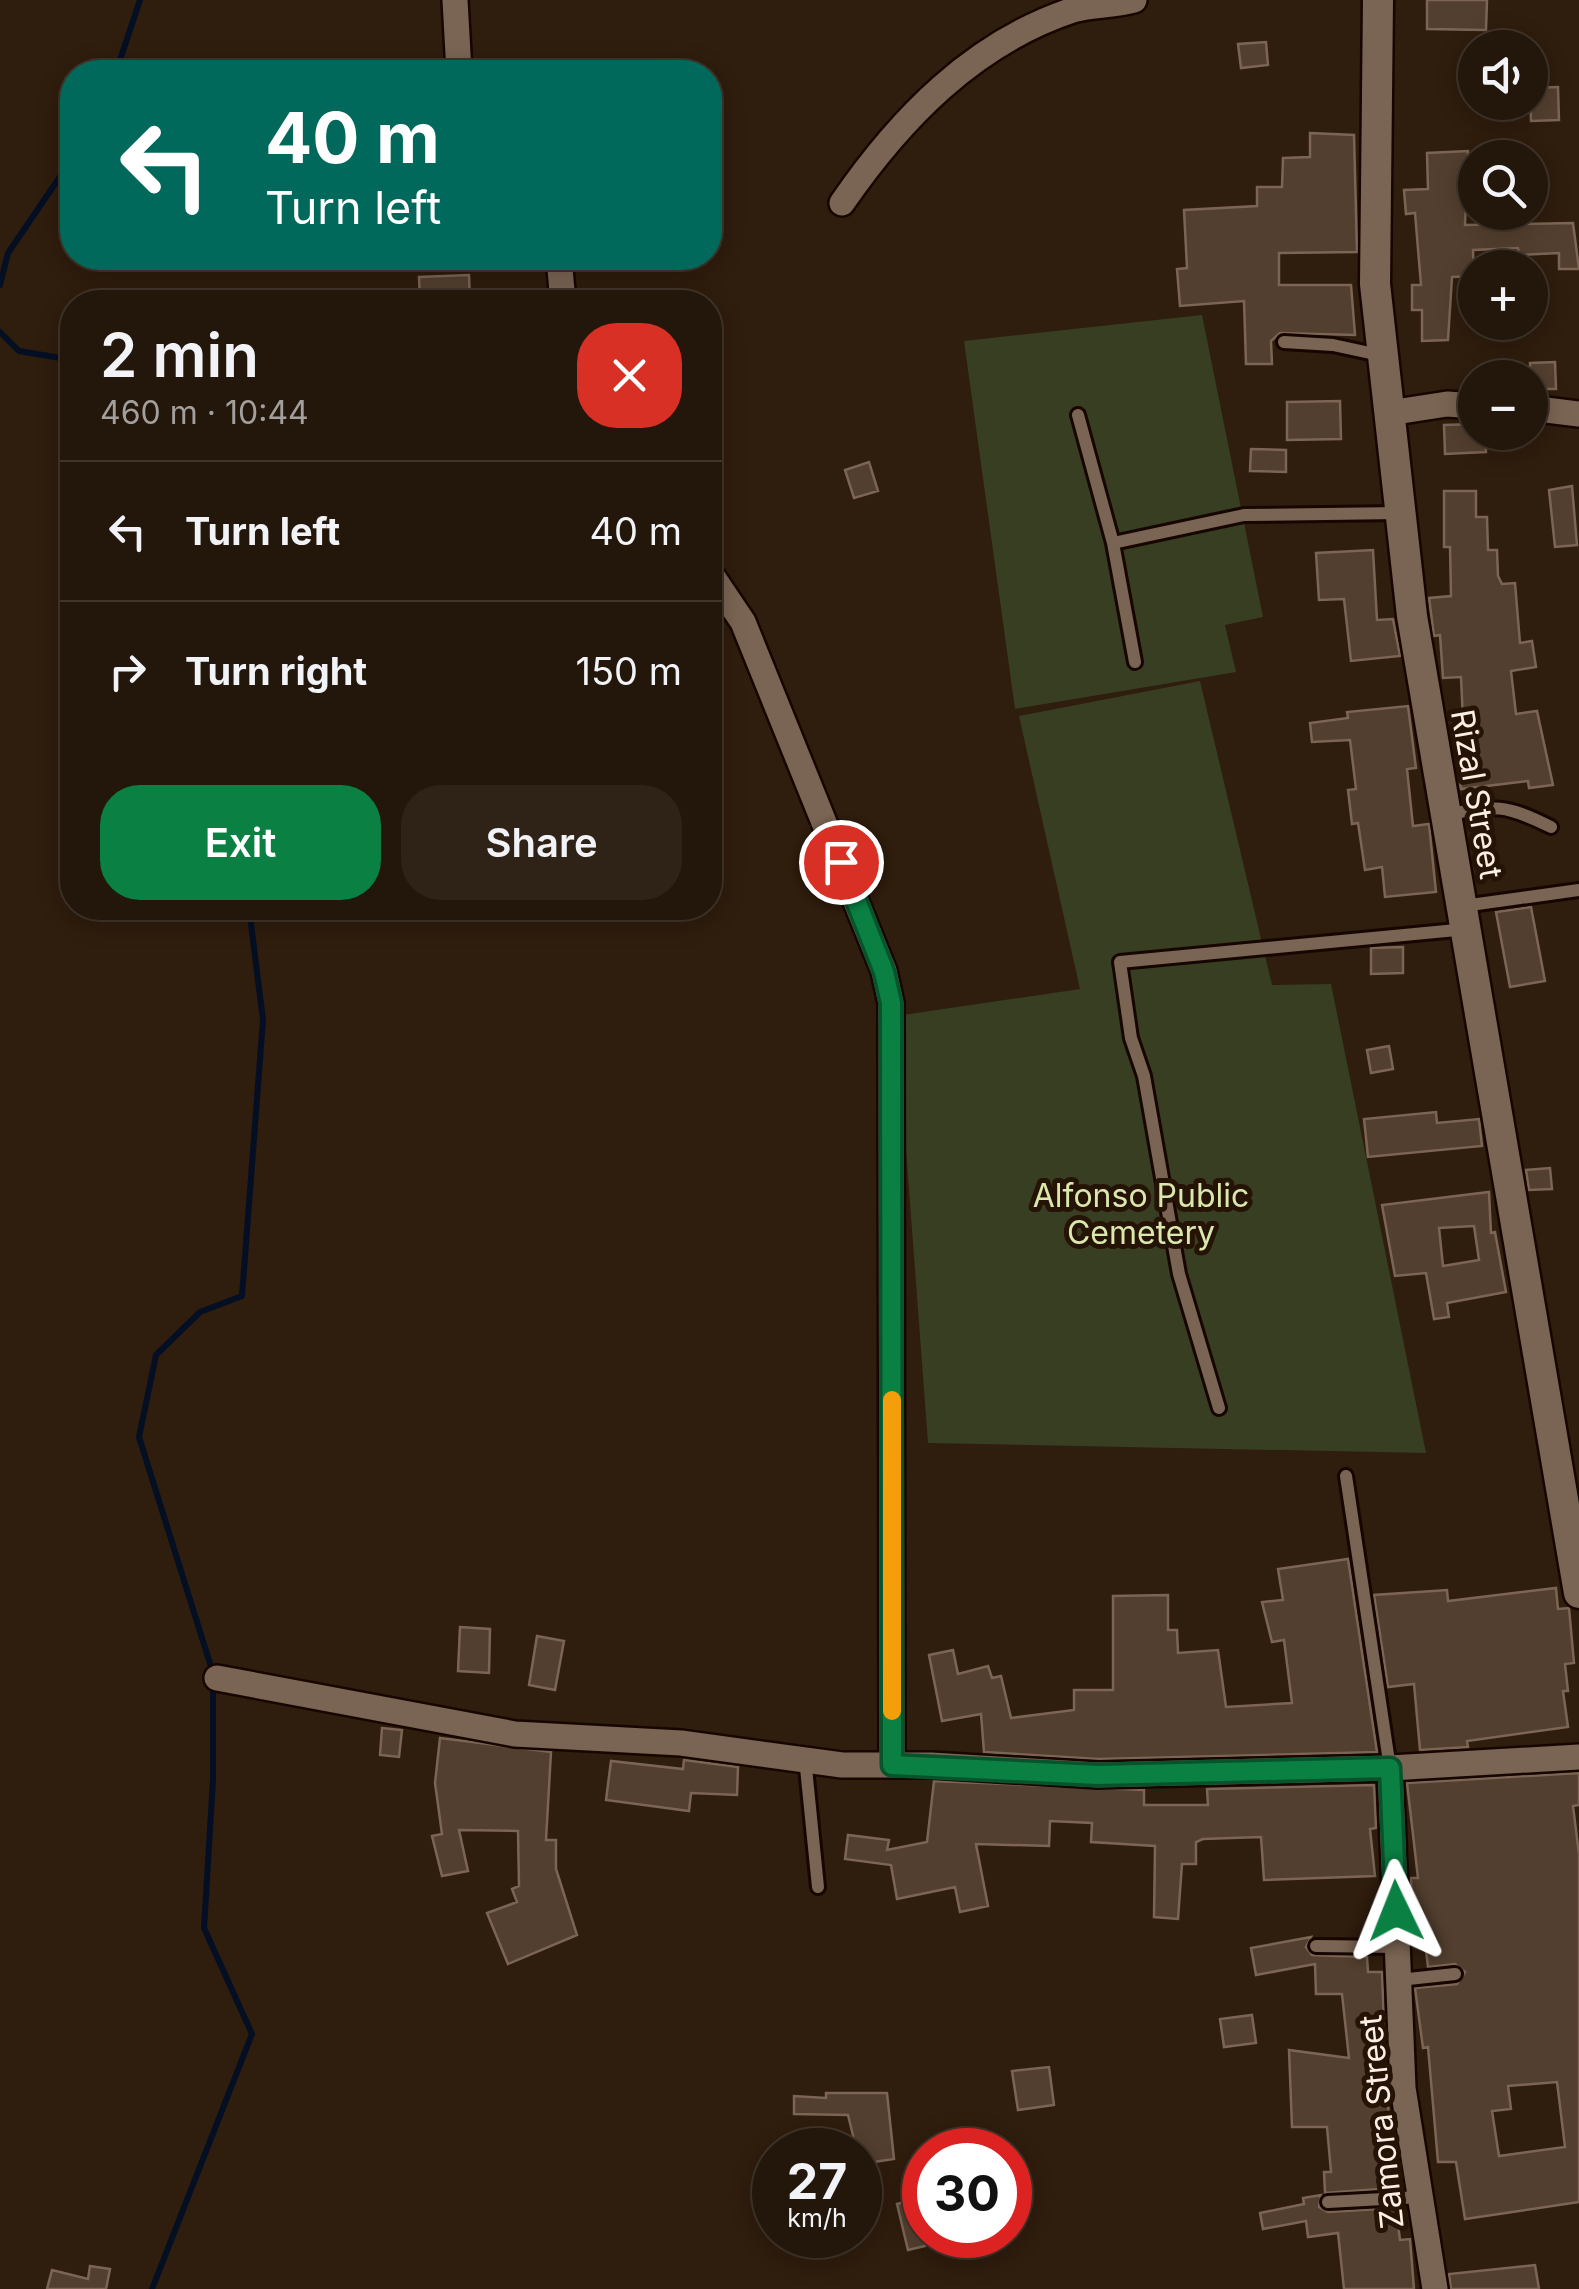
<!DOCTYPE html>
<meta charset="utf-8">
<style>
:root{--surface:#23160a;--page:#2f2318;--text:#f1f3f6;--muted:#a39f9c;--line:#40352b;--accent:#0b8043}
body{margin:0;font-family:Inter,sans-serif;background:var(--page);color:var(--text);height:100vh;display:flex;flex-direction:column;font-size:38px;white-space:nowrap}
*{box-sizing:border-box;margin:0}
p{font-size:32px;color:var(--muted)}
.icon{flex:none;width:55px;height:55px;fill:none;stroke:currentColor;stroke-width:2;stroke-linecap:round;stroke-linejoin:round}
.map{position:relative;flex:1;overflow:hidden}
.details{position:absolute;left:60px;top:290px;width:662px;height:630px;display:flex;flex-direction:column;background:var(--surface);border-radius:40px;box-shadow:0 5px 25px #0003,0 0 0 2px var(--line)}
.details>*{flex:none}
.top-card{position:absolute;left:60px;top:60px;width:662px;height:210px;border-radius:40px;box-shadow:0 5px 25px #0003,0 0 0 2px var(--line);background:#00695c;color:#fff;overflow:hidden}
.buttons{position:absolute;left:1458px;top:30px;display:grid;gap:20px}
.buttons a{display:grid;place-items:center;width:90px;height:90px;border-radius:50%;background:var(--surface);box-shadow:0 5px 25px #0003,0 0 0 2px var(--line);font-size:50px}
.speed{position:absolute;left:752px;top:2128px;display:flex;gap:20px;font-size:50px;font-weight:700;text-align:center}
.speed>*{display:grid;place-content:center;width:130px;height:130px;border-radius:50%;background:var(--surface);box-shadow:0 5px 25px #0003,0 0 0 2px var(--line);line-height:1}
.speed small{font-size:25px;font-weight:400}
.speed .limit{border:15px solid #d22;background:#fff;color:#111}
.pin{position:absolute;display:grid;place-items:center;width:85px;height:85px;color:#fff;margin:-42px;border:5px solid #fff;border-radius:50%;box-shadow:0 2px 10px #0007}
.me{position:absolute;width:110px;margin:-55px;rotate:358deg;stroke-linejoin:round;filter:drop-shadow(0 0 8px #0008)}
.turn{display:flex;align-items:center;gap:35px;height:210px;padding:0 40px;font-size:45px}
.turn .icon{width:130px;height:130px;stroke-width:2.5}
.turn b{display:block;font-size:70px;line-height:85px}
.round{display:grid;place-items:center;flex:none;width:105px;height:105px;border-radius:40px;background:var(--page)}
.head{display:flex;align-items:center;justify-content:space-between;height:170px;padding:0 40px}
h1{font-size:60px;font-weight:600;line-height:75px}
.button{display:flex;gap:20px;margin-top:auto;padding:20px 40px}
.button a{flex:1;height:115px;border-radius:40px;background:var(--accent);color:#fff;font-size:40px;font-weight:600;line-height:115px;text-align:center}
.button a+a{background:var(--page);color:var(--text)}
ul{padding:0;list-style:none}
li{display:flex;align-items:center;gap:30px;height:140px;padding:0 40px;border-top:2px solid var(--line)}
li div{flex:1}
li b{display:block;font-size:38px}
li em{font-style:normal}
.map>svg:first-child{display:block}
.green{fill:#383e21}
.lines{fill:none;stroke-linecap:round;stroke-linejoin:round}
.stream{stroke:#040f24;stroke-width:6}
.building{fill:#533f2f;stroke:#7c6554;stroke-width:2.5;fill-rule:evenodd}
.service-casing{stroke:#170600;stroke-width:18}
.minor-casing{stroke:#170600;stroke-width:30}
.tertiary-casing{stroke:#170600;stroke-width:35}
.service{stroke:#7a6453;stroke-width:12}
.minor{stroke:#7a6453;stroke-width:25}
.tertiary{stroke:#7a6453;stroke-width:30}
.route-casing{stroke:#07532c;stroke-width:25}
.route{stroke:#0b8043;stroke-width:18}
.slow{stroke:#f59e0b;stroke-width:18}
.labels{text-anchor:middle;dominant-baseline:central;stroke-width:10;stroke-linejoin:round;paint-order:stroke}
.street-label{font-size:32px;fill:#fceee5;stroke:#251305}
.park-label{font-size:32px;fill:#dae7ad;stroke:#251305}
</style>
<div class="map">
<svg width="1579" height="2289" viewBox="0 0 1579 2289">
<rect width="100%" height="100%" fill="#2f1d0d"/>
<!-- green -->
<path class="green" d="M1202,315L1263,617L1225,625L1236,672L1015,709L964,341Z
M1200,681L1272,985L1331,984L1426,1453L928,1443L896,1016L1080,989L1019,716Z"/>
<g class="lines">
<!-- stream -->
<path class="stream" d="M116,72L140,0
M0,285L8,253L72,159
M0,332L19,351L72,360
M213,1673L139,1437L156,1355L200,1312L242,1296L263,1020L249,908
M152,2289L252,2034L204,1928L213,1780V1685"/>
</g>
<!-- building -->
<path class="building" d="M1427,0H1487L1486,30L1427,29Z
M1266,42L1268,65L1241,68L1238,44Z
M1558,87L1559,120L1531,121L1530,88Z
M1310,133L1354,135L1357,252L1279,253V285H1351L1355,335L1280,333L1271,341L1272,364H1246L1244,301L1180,306L1177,269L1187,268L1184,210L1257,206V187H1282L1283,158L1310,157Z
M1468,151L1465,225L1573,223L1579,269H1559V253L1519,255L1518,248L1473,250L1474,276L1452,277L1448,340L1422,341V310H1412V285H1421L1415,213L1406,214L1404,190L1428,189L1427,153Z
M469,275L470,302H420L419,277Z
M1555,362L1556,389H1530V363Z
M1340,401L1341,439L1287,440V402Z
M1475,424V432H1485L1486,452L1445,454L1444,425Z
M1251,449L1286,450V472L1250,471Z
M869,462L878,491L854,498L845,470Z
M1572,486L1577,545L1555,547L1549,490Z
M1444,491H1476V517H1487L1488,550H1497L1498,576L1502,584L1515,583L1520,643L1532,641L1536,667L1511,671L1516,714L1537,711L1553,785L1529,788L1528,781L1461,789L1452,722L1463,721L1461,677L1443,678L1440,635L1434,636L1429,598L1451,596L1450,547H1444Z
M1373,550L1377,620L1393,619L1400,656L1351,661L1344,599L1319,600L1316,553Z
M1408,706L1416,768L1407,769L1413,826L1429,824L1436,892L1385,897L1382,867L1365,870L1358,823L1352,824L1348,790L1356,789L1350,740L1312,742L1310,723L1348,718L1347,712Z
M1531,907L1545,981L1510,987L1496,912Z
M1403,947V973L1371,974V948Z
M1389,1046L1393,1069L1371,1073L1367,1050Z
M1436,1112L1437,1123L1479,1119L1482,1146L1368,1157L1364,1119Z
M1550,1168L1552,1189L1529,1190L1526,1170Z
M1489,1192L1491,1233L1495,1232L1506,1292L1447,1303L1449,1317L1434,1319L1426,1273L1395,1276L1382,1205ZM1474,1226L1479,1260L1443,1266L1439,1228Z
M1348,1559L1377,1752L1098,1759L984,1752L981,1714L942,1721L929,1655L953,1650L958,1674L988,1666L992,1678L1001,1676L1011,1718L1074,1710V1690H1113V1596L1168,1595V1630H1177L1178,1653L1218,1650L1226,1707L1292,1703L1284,1640L1272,1642L1262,1602L1283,1600L1278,1569Z
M1556,1588L1558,1609L1569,1608L1574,1663L1565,1664L1568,1691H1563L1568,1727L1467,1741L1468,1747L1420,1750L1414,1684L1388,1687L1374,1595L1447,1590L1448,1601Z
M460,1627L490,1629L489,1673L458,1671Z
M537,1636L564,1641L555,1690L529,1685Z
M382,1728L402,1730L399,1757L380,1755Z
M440,1738L551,1752L546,1840H556V1869L577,1935L508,1964L487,1913L517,1902L512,1889L519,1886L518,1831L459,1830L468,1871L442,1876L432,1836L442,1834L435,1783Z
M684,1760L738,1767L737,1795L691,1793L689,1811L606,1800L611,1761L683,1769Z
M1579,1773V1805L1573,1806L1579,1854V2202L1465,2219L1456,2162H1438L1428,2047L1423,2048L1415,1988L1457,1984L1465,1972L1455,1964L1428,1967L1422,1917L1412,1918L1411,1878H1418L1407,1783ZM1557,2082L1565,2147L1499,2156L1492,2111L1511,2109L1508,2086Z
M934,1781L1144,1790V1805H1208L1207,1789L1374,1785L1376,1828L1370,1829L1375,1876L1264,1880L1261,1837L1203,1839L1196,1842V1864H1182L1178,1919L1154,1917L1155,1846L1091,1842L1092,1823L1050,1821L1049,1846L976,1844L988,1906L960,1912L955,1887L897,1899L891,1865L845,1859L848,1835L889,1840L887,1850L927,1842Z
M1311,1937L1306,1947L1312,1955L1367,1957L1368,1972H1382L1385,2054L1379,2055L1393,2136H1389L1393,2188L1325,2193L1324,2172H1331L1327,2127H1292L1289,2050L1349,2058L1342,1994H1316L1315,1964L1256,1975L1251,1948Z
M1252,2015L1256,2043L1224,2047L1220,2019Z
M1049,2067L1054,2105L1018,2110L1012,2071Z
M826,2093H887L894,2159L860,2164L848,2115L794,2114V2096L826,2098Z
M1321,2195L1319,2207L1328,2212L1396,2208L1400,2240L1410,2239L1414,2289H1344L1338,2233L1308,2237L1306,2221L1263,2229L1260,2213L1304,2204L1303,2198Z
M925,2197V2246L908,2250L897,2204Z
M1535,2265L1539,2289H1451L1449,2274Z
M90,2266L110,2269L106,2289H47L52,2270L88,2279Z"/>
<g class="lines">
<defs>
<path id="service" d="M1284,342L1333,345L1384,356
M1078,415L1113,543L1135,662
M1113,543L1244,515L1400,513
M1446,815C1495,805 1505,804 1551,827
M1463,906L1579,890
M1219,1408L1179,1274L1144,1076L1131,1038L1120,962L1467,929
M1346,1476L1390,1768
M805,1758L818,1887
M1316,1946L1397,1947
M1399,1980L1455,1974
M1328,2202L1420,2197"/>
<path id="minor" d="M455,0L459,72
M842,203C900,119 973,43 1073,10C1092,4 1114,6 1134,0
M559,258L563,302
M1530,408L1579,414
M1389,413L1447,404L1475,406
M710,573L743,622L884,971L891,1003L892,1765
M217,1678L515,1734L681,1743L842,1765H931L1098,1775L1390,1768L1579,1757
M1390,1768L1403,2088L1435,2289"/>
<path id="tertiary" d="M1378,0L1375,284L1412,616L1579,1593"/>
</defs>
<!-- service casing -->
<use href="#service" class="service-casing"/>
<!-- minor casing -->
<use href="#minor" class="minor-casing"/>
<!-- tertiary casing -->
<use href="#tertiary" class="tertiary-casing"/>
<!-- service -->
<use href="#service" class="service"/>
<!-- minor -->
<use href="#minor" class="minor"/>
<!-- tertiary -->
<use href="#tertiary" class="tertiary"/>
</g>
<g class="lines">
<defs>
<path id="route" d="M841,862L884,972L891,1003L892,1765L1098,1775L1390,1768L1396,1911"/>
</defs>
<!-- route casing -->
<use href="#route" class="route-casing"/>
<!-- route -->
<use href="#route" class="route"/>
<!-- slow -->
<path class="slow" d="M892,1400V1711"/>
</g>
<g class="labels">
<!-- street labels -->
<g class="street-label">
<text transform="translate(1477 794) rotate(80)">Rizal Street</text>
<text transform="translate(1381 2122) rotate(-96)">Zamora Street</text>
</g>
<!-- park labels -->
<g class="park-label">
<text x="1141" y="1195">Alfonso Public<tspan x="1141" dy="37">Cemetery</tspan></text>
</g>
</g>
</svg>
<div class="buttons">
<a><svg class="icon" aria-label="sound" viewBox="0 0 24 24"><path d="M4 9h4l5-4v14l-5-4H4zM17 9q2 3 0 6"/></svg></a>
<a><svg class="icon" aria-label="search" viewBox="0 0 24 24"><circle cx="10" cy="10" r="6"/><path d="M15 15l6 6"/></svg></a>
<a>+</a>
<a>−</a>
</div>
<div class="speed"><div>27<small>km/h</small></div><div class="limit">30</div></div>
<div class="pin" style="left:841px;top:862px;background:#d93025"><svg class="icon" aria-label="arrive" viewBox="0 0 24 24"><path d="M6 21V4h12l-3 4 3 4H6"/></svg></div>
<svg class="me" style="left:1396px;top:1911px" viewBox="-20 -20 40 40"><path d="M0-17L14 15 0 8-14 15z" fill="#0b8043" stroke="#fff" stroke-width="4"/></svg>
<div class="top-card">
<div class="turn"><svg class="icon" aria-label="left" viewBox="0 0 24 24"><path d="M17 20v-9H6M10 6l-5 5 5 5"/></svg><div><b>40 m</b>Turn left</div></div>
</div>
<section class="details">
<div class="head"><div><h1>2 min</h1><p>460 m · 10:44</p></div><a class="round" style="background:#d93025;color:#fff"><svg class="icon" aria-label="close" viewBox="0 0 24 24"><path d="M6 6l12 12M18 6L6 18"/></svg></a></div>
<ul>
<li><svg class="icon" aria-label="left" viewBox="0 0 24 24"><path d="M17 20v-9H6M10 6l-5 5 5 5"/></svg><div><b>Turn left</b></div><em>40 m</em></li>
<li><svg class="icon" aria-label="right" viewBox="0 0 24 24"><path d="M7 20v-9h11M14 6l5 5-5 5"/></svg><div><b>Turn right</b></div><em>150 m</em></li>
</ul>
<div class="button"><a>Exit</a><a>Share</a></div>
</section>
</div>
